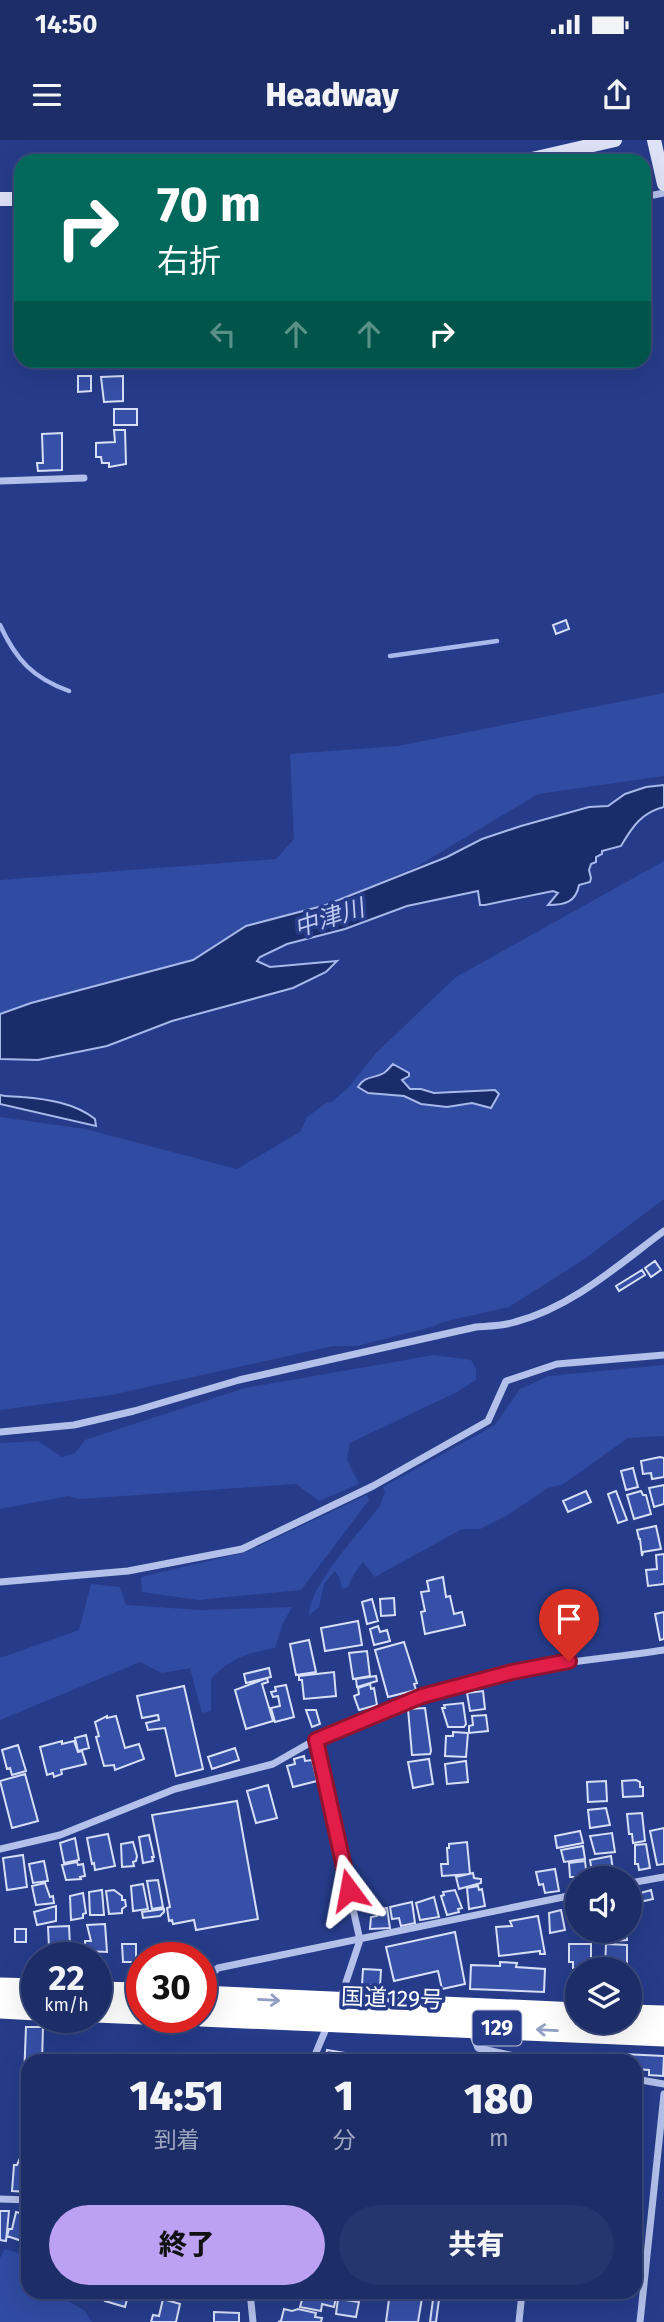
<!DOCTYPE html>
<html lang="ja">
<meta charset="utf-8">
<style>
:root{--surface:#1c2d68;--page:#25356e;--text:#f1f3f6;--muted:#a0a8c0;--line:#3a497c;--accent:#bca0f2}
body{margin:0;font-family:"Fira Sans","Noto Sans JP",sans-serif;background:var(--page);color:var(--text);height:100vh;display:flex;flex-direction:column;font-size:26px;white-space:nowrap}
*{box-sizing:border-box;margin:0}
p{font-size:23px;color:var(--muted)}
.icon{flex:none;width:38px;height:38px;fill:none;stroke:currentColor;stroke-width:2;stroke-linecap:round;stroke-linejoin:round}
.map{position:relative;flex:1;overflow:hidden}
.side{position:absolute;left:21px;top:1914px;width:621px;height:245px;display:flex;flex-direction:column;background:var(--surface);border-radius:21px;box-shadow:0 7px 28px #0002,0 0 0 2px var(--line)}
.side>*{flex:none}
.hud{position:absolute;left:14px;top:14px;width:637px;height:214px;border-radius:21px;box-shadow:0 7px 28px #0002,0 0 0 2px var(--line);background:#00695c;color:#fff;overflow:hidden}
.buttons{position:absolute;left:565px;top:1726px;display:grid;gap:14px}
.buttons a{display:grid;place-items:center;width:77px;height:77px;border-radius:50%;background:var(--surface);box-shadow:0 7px 28px #0002,0 0 0 2px var(--line);font-size:35px}
.speed{position:absolute;left:21px;top:1802px;display:flex;gap:14px;font-size:35px;font-weight:700;text-align:center}
.speed>*{display:grid;place-content:center;width:91px;height:91px;border-radius:50%;background:var(--surface);box-shadow:0 7px 28px #0002,0 0 0 2px var(--line);line-height:1}
.speed small{font-size:18px;font-weight:400}
.speed .limit{border:10px solid #d22;background:#fff;color:#111}
.pin{position:absolute;display:grid;place-items:center;width:60px;height:60px;color:#fff;margin:-72px -30px;border-radius:50% 50% 50% 0;rotate:-45deg;box-shadow:0 0 7px #0007}
.pin .icon{rotate:45deg}
.me{position:absolute;width:77px;margin:-38px;rotate:347deg;stroke-linejoin:round;filter:drop-shadow(0 0 5px #0008)}
.turn{display:flex;align-items:center;gap:24px;height:147px;padding:0 28px;font-size:32px}
.turn .icon{width:91px;height:91px;stroke-width:2.5}
.turn b{display:block;font-size:49px;line-height:60px}
.lanes{display:flex;align-items:center;height:66px;padding:0 28px;background:#0003;justify-content:center;gap:35px;direction:ltr}
.lanes .off{opacity:.35}
.eta{display:flex;justify-content:space-evenly;align-items:center;height:119px;text-align:center}
.eta b{font-size:42px;font-weight:800;line-height:49px}
.action{display:flex;gap:14px;margin-top:auto;padding:14px 28px}
.action a{flex:1;height:80px;border-radius:42px;background:var(--accent);color:#111;font-size:28px;font-weight:800;line-height:80px;text-align:center}
.action a+a{background:var(--page);color:var(--text)}
.status{display:flex;justify-content:space-between;align-items:center;height:49px;padding:0 35px;background:var(--surface);direction:ltr}
.status svg{height:19px;fill:currentColor}
header{display:flex;justify-content:space-between;align-items:center;height:91px;padding:0 28px;background:var(--surface);font-size:32px;font-weight:800}
.map>svg:first-child{display:block}
.green{fill:#304ba2}
.water{fill:#1b2c6a;stroke:#a7b8ea;stroke-width:2}
.lines{fill:none;stroke-linecap:round;stroke-linejoin:round}
.stream{stroke:#a7b8ea;stroke-width:4.5}
.building{fill:#3650a7;stroke:#d7dff7;stroke-width:2}
.street{stroke:#b3c0ea;stroke-width:7}
.secondary{stroke:#dee3f8;stroke-width:14}
.highway{stroke:#fff;stroke-width:21}
.oneway{stroke:#929ec4}
.route-casing{stroke:#92132f;stroke-width:18}
.route{stroke:#e11d48;stroke-width:12}
.labels{text-anchor:middle;dominant-baseline:central;stroke-width:7;stroke-linejoin:round;paint-order:stroke}
.shield{fill:#263c8a;stroke:#bec4dc;stroke-width:2}
.shield-label{font-size:21px;font-weight:bold;fill:#fff}
.street-label{font-size:23px;fill:#fff;stroke:#263c8a}
.water-label{font-size:24px;font-style:italic;fill:#bfcbf1;stroke:#263c8a}
</style>
<div class="status"><b>14:50</b><svg viewBox="0 0 49 12"><path d="M0 12V9h3v3zM5 12V6h3v6zM10 12V3h3v9zM15 12V0h3v12zM26 1h20v11H26zM47 4h2v5h-2z"/></svg></div>
<header><svg class="icon" aria-label="menu" viewBox="0 0 24 24"><path d="M4 6h16M4 12h16M4 18h16"/></svg>Headway<svg class="icon" aria-label="share" viewBox="0 0 24 24"><path d="M12 15V3M7 8l5-5 5 5M5 13v7h14v-7"/></svg></header>
<div class="map">
<svg width="664" height="2182" viewBox="0 0 664 2182">
<rect width="100%" height="100%" fill="#263c8a"/>
<!-- green -->
<path class="green" d="M664,553V636L538,654L416,727L326,765L246,786L193,820L0,900V740L276,719L294,699L290,614L398,606Z
M664,721V1059L583,1120L509,1167L443,1182L432,1187L357,1206H333L111,1255L0,1270V977L85,989L237,1029L300,992L307,977L326,963L332,962L348,948L376,913L456,837Z
M434,1215L471,1220L476,1229V1240L457,1252L350,1303L347,1320L359,1344L319,1361L296,1344L79,1359L69,1356L0,1369V1303L38,1301L62,1317L75,1313L85,1300L245,1248Z
M664,1225V1296L628,1298L562,1345L548,1348L506,1376L480,1389H462L375,1437L363,1422L354,1434L348,1447L342,1449L340,1439L335,1431L324,1444L319,1467L309,1475C309,1446 360,1392 379,1367L385,1353L383,1347L495,1285L520,1249L549,1236Z
M367,1355L369,1360L301,1450L198,1460L142,1452L141,1437L246,1412Z
M91,1444L120,1447L126,1465L200,1470L292,1467L283,1483L275,1508C248,1513 230,1518 211,1539V1571L202,1573L190,1528L162,1533L140,1522L0,1580V1518L79,1490Z
M5,2109L21,2114L28,2120V2152L53,2153L84,2170L92,2182H0V2118Z"/>
<!-- water -->
<path class="water" d="M664,645V667C642,672 632,687 621,706L602,711V714L596,717V722L591,724L589,730L591,738L590,742L579,745C576,762 565,765 548,765L558,753L553,751L485,765H480L478,751L407,766L345,789L287,804L260,817L257,821L270,827L337,821L326,832L293,848L172,881L107,906L38,920L0,919V874L31,863L193,820L246,786L326,765L447,717L482,699L521,686L589,667L608,666L625,654L646,647Z
M393,924L409,933V936L402,940L410,949H421L434,953L495,950L499,954L491,968L472,963L447,967L421,964L404,956L368,953L358,947C365,935 374,939 384,933C388,930 390,927 393,924Z
M0,955C7,957 14,956 22,957C47,959 75,963 95,979L96,986L0,964Z"/>
<g class="lines">
<!-- stream -->
<path class="stream" d="M0,485C16,520 33,538 69,551
M390,516L497,501"/>
</g>
<!-- building -->
<path class="building" d="M78,236H91V251L78,252Z
M123,236V261L104,262L101,237Z
M114,269H137V285H114Z
M114,290H125L126,324L109,327V323H102L101,317H96V303L115,302Z
M62,293V330L38,331L37,323H43L42,294Z
M566,480L569,489L556,494L553,485Z
M655,1121L661,1130L651,1137L645,1128Z
M642,1130L645,1135L619,1151L616,1146Z
M660,1317L664,1318V1337L652,1339L651,1333L643,1334L641,1321Z
M633,1328L638,1347L626,1350L621,1331Z
M664,1345V1364L654,1367L649,1348Z
M586,1351L591,1362L568,1372L563,1361Z
M616,1351L627,1380L618,1383L608,1354Z
M641,1351L643,1355H646L651,1374L634,1379L627,1355Z
M656,1386L661,1409L643,1412L642,1416L640,1399H639L637,1390Z
M664,1414V1444L648,1446L646,1430L657,1429L656,1415Z
M443,1437L446,1457L450,1456L454,1474L462,1472L465,1485L425,1494L421,1472L425,1471L421,1452L429,1451L427,1441Z
M394,1458L395,1475L381,1476L380,1459Z
M372,1459L378,1481L367,1484L362,1462Z
M664,1472V1499L660,1500L655,1474Z
M358,1481L362,1505L325,1511L321,1488Z
M378,1486L380,1492L387,1490L390,1501L374,1505L370,1489Z
M309,1500L316,1532L296,1535L290,1504Z
M404,1502L417,1543L414,1544L416,1550L388,1557L375,1510Z
M367,1511L370,1536L353,1539L349,1513Z
M269,1528L271,1537L246,1543L244,1534Z
M334,1532L336,1556L304,1559L302,1540H299V1536Z
M376,1536L377,1541L357,1547L356,1539Z
M267,1538L268,1542L262,1544L273,1581L246,1589L235,1550Z
M370,1544L371,1549L374,1548L377,1565L359,1570L354,1556L359,1554L358,1548Z
M286,1545L294,1577L275,1582L271,1568L280,1566L278,1556L273,1557L271,1552L276,1551L275,1547Z
M184,1546L203,1629L176,1636L165,1588L148,1590L146,1583L159,1580L158,1575L142,1578L137,1556Z
M483,1551L485,1569L470,1571L467,1553Z
M463,1563L466,1584L464,1587H448L442,1568H445L444,1565Z
M425,1568L431,1611L430,1614L412,1615L408,1569Z
M306,1570H316L320,1584L312,1587Z
M486,1575L488,1591L469,1593V1586L473,1585L472,1576Z
M107,1576V1578L116,1576L125,1608L139,1604L144,1619L115,1630L114,1625L104,1626L96,1597L99,1596L95,1582Z
M453,1592L468,1593L466,1617L445,1616L446,1596H453Z
M86,1595L89,1608L78,1611L75,1598Z
M62,1601V1604L74,1601L78,1612L82,1611L86,1624L61,1630L62,1634L54,1637L53,1633L47,1635L40,1607Z
M18,1605L26,1631L12,1635L10,1628L7,1629L2,1610Z
M235,1608L239,1620L212,1629L208,1617Z
M304,1616L305,1621L312,1620L317,1641L293,1647L287,1626L295,1624L294,1619Z
M429,1619L433,1644L413,1648L408,1622Z
M466,1621L468,1642L447,1644L445,1624Z
M25,1634L38,1681L12,1688L0,1641Z
M636,1640L640,1642V1647H643V1656L623,1657L622,1641Z
M606,1641L607,1661L588,1662L587,1642Z
M268,1645L277,1678L256,1683L247,1651Z
M237,1661L258,1779L196,1790L194,1780L173,1784L172,1780L169,1781L167,1768L170,1767L152,1675Z
M606,1668L610,1685L590,1688L588,1670Z
M642,1673L645,1701L633,1703L632,1694H629L627,1674Z
M664,1688V1724L657,1725L650,1691Z
M580,1691L583,1703L557,1708L555,1696Z
M612,1693L615,1712L595,1714L590,1696Z
M108,1694L115,1726L95,1730L94,1723L92,1724L87,1698Z
M149,1695L154,1717H152L153,1721L143,1723L139,1697Z
M75,1698L79,1720L64,1723L60,1703Z
M133,1702L137,1716L136,1721L133,1722L134,1726L122,1727L121,1704Z
M467,1702L470,1734L442,1736L441,1724H448L447,1708H449V1704Z
M646,1704L650,1728L639,1730L638,1724H635V1705Z
M583,1706L585,1719L564,1722L561,1710Z
M23,1715L27,1747L7,1750L3,1718Z
M611,1716L614,1738H593L590,1720Z
M44,1721L48,1741L33,1743L29,1724Z
M585,1721L587,1738H578L576,1747L575,1737H570L569,1723Z
M77,1722L78,1725L83,1724L85,1736L80,1737L81,1739L66,1740L62,1725Z
M555,1729L559,1751L545,1753L543,1744L539,1745L536,1732Z
M473,1733L474,1738L481,1739V1743L459,1749L456,1737Z
M158,1740L163,1767L152,1769L147,1741Z
M45,1743L50,1757L53,1756L54,1763L36,1765L32,1746Z
M143,1744L148,1769L133,1771L131,1746Z
M478,1746L479,1750L482,1749L485,1766L469,1769L467,1748Z
M102,1750L104,1775H90L89,1752Z
M114,1750L122,1756V1760H125L126,1766L122,1769V1773L109,1774L106,1751Z
M455,1750L462,1768L458,1769L459,1772L447,1775L441,1756L444,1755L443,1752Z
M651,1750L653,1759L631,1764L630,1756Z
M83,1753L86,1773L83,1774V1778L71,1780L70,1756Z
M434,1757L439,1777L420,1780L416,1763Z
M412,1762L415,1783L401,1786L399,1778L392,1779L390,1767Z
M56,1766V1781L37,1785L34,1772Z
M387,1768L390,1788L370,1789L371,1777L377,1776L376,1770Z
M164,1769V1772L160,1776L143,1778L142,1772Z
M561,1770L565,1790L550,1793L549,1773Z
M538,1776L545,1814H540V1811L499,1816L496,1787L512,1786L510,1781Z
M105,1784L107,1812L85,1811V1801H91L87,1785Z
M69,1786L70,1805L49,1807L48,1787Z
M15,1789H26V1802H15Z
M596,1790H609L610,1801L588,1800L587,1793Z
M612,1790H626L627,1800L613,1801Z
M455,1792L465,1844L442,1849L438,1831L394,1841L386,1807Z
M122,1804H136V1822H123Z
M569,1804H591V1828H573V1822H569Z
M606,1804L627,1805V1829H605Z
M500,1822L517,1823L516,1827L545,1829L544,1852L470,1849L471,1825L500,1826Z
M363,1829L381,1830L380,1846L362,1845Z
M26,1887H43L42,1922H28V1938H24Z
M327,1910L358,1915L357,1922H325Z
M603,1913L664,1916L663,1936L649,1935V1930L635,1929V1922H603Z
M20,2018L28,2019V2052L12,2051L14,2025H17Z
M635,2067L640,2068L635,2128Z
M0,2071H9L6,2101L0,2100Z
M16,2072L28,2075V2103L7,2096L9,2089H12Z
M108,2152H129L125,2167L105,2161Z
M294,2152H334L337,2153L334,2167L322,2164L321,2171L300,2167L302,2160L293,2159Z
M390,2152H423L418,2182H386Z
M434,2152H440L436,2182H430Z
M163,2159L180,2164L176,2182H151L153,2175L159,2176Z
M338,2159L359,2162L356,2177L336,2174Z
M284,2169L292,2171L298,2169L316,2173L315,2177L322,2178L321,2182H278L281,2181Z
M214,2172L239,2173V2182H214Z"/>
<g class="lines">
<!-- street -->
<path class="street" d="M644,57L664,53
M0,341L84,338
M0,1292L74,1285L134,1271L239,1240L476,1187C489,1186 503,1186 515,1182C572,1167 617,1126 664,1091
M0,1442L128,1431L242,1409L373,1346L488,1281L506,1241L557,1224L664,1215
M0,1709L60,1695L175,1649L273,1624L315,1600
M630,1743L664,1737
M201,1845L218,1828L578,1754
M340,1860L360,1800L315,1600C380,1573 445,1545 514,1531C564,1521 614,1518 664,1510
M471,1891L478,1908L541,1922
M312,1922L328,1884
M635,1939L664,1944
M0,2059L28,2060
M250,2152L253,2182
M519,2182L522,2152
M640,2182L664,1954"/>
<!-- secondary -->
<path class="secondary" d="M654,0L664,44
M523,21L615,0
M0,59H21"/>
<!-- highway -->
<path class="highway" d="M0,1848L37,1849
M96,1852L142,1853
M201,1856L578,1873
M0,1868L37,1870
M96,1872L142,1874
M630,1875L664,1876
M201,1876L664,1896"/>
</g>
<!-- one-way arrows -->
<defs><path id="oneway-shaft" d="M-6 0H5M1.5-3L5.5 0L1.5 3" fill="none" stroke-width="1.6" stroke-linecap="round" stroke-linejoin="round" transform="scale(1.75)"/></defs>
<g class="oneway">
<use href="#oneway-shaft" transform="translate(269 1860) rotate(3)"/>
<use href="#oneway-shaft" transform="translate(547 1890) rotate(-177)"/>
</g>
<g class="lines">
<defs>
<path id="route" d="M349,1750L316,1600L422,1556L512,1532L569,1521"/>
</defs>
<!-- route casing -->
<use href="#route" class="route-casing"/>
<!-- route -->
<use href="#route" class="route"/>
</g>
<g class="labels">
<!-- shield labels -->
<rect class="shield" x="472.5" y="1870.5" width="49" height="35" rx="5"/>
<g class="shield-label">
<text x="497" y="1888">129</text>
</g>
<!-- street labels -->
<g class="street-label">
<text transform="translate(392 1858) rotate(2)">国道129号</text>
</g>
<!-- water labels -->
<g class="water-label">
<text transform="translate(329 778) rotate(-18)">中津川</text>
</g>
</g>
</svg>
<div class="buttons">
<a><svg class="icon" aria-label="sound" viewBox="0 0 24 24"><path d="M4 9h4l5-4v14l-5-4H4zM17 9q2 3 0 6"/></svg></a>
<a><svg class="icon" aria-label="layers" viewBox="0 0 24 24"><path d="M12 4l9 5-9 5-9-5zM3 14l9 5 9-5"/></svg></a>
</div>
<div class="speed"><div>22<small>km/h</small></div><div class="limit">30</div></div>
<div class="pin" style="left:569px;top:1521px;background:#d93025"><svg class="icon" aria-label="arrive" viewBox="0 0 24 24"><path d="M6 21V4h12l-3 4 3 4H6"/></svg></div>
<svg class="me" style="left:349px;top:1750px" viewBox="-20 -20 40 40"><path d="M0-17L14 15 0 8-14 15z" fill="#e11d48" stroke="#fff" stroke-width="4"/></svg>
<div class="hud">
<div class="turn"><svg class="icon" aria-label="right" viewBox="0 0 24 24"><path d="M7 20v-9h11M14 6l5 5-5 5"/></svg><div><b>70 m</b>右折</div></div>
<div class="lanes"><svg class="icon off" aria-label="left" viewBox="0 0 24 24"><path d="M17 20v-9H6M10 6l-5 5 5 5"/></svg><svg class="icon off" aria-label="ahead" viewBox="0 0 24 24"><path d="M12 20V5M6 11l6-6 6 6"/></svg><svg class="icon off" aria-label="ahead" viewBox="0 0 24 24"><path d="M12 20V5M6 11l6-6 6 6"/></svg><svg class="icon" aria-label="right" viewBox="0 0 24 24"><path d="M7 20v-9h11M14 6l5 5-5 5"/></svg></div>
</div>
<section class="side">
<div class="eta">
<div><b>14:51</b><p>到着</p></div>
<div><b>1</b><p>分</p></div>
<div><b>180</b><p>m</p></div>
</div>
<div class="action"><a>終了</a><a>共有</a></div>
</section>
</div>
